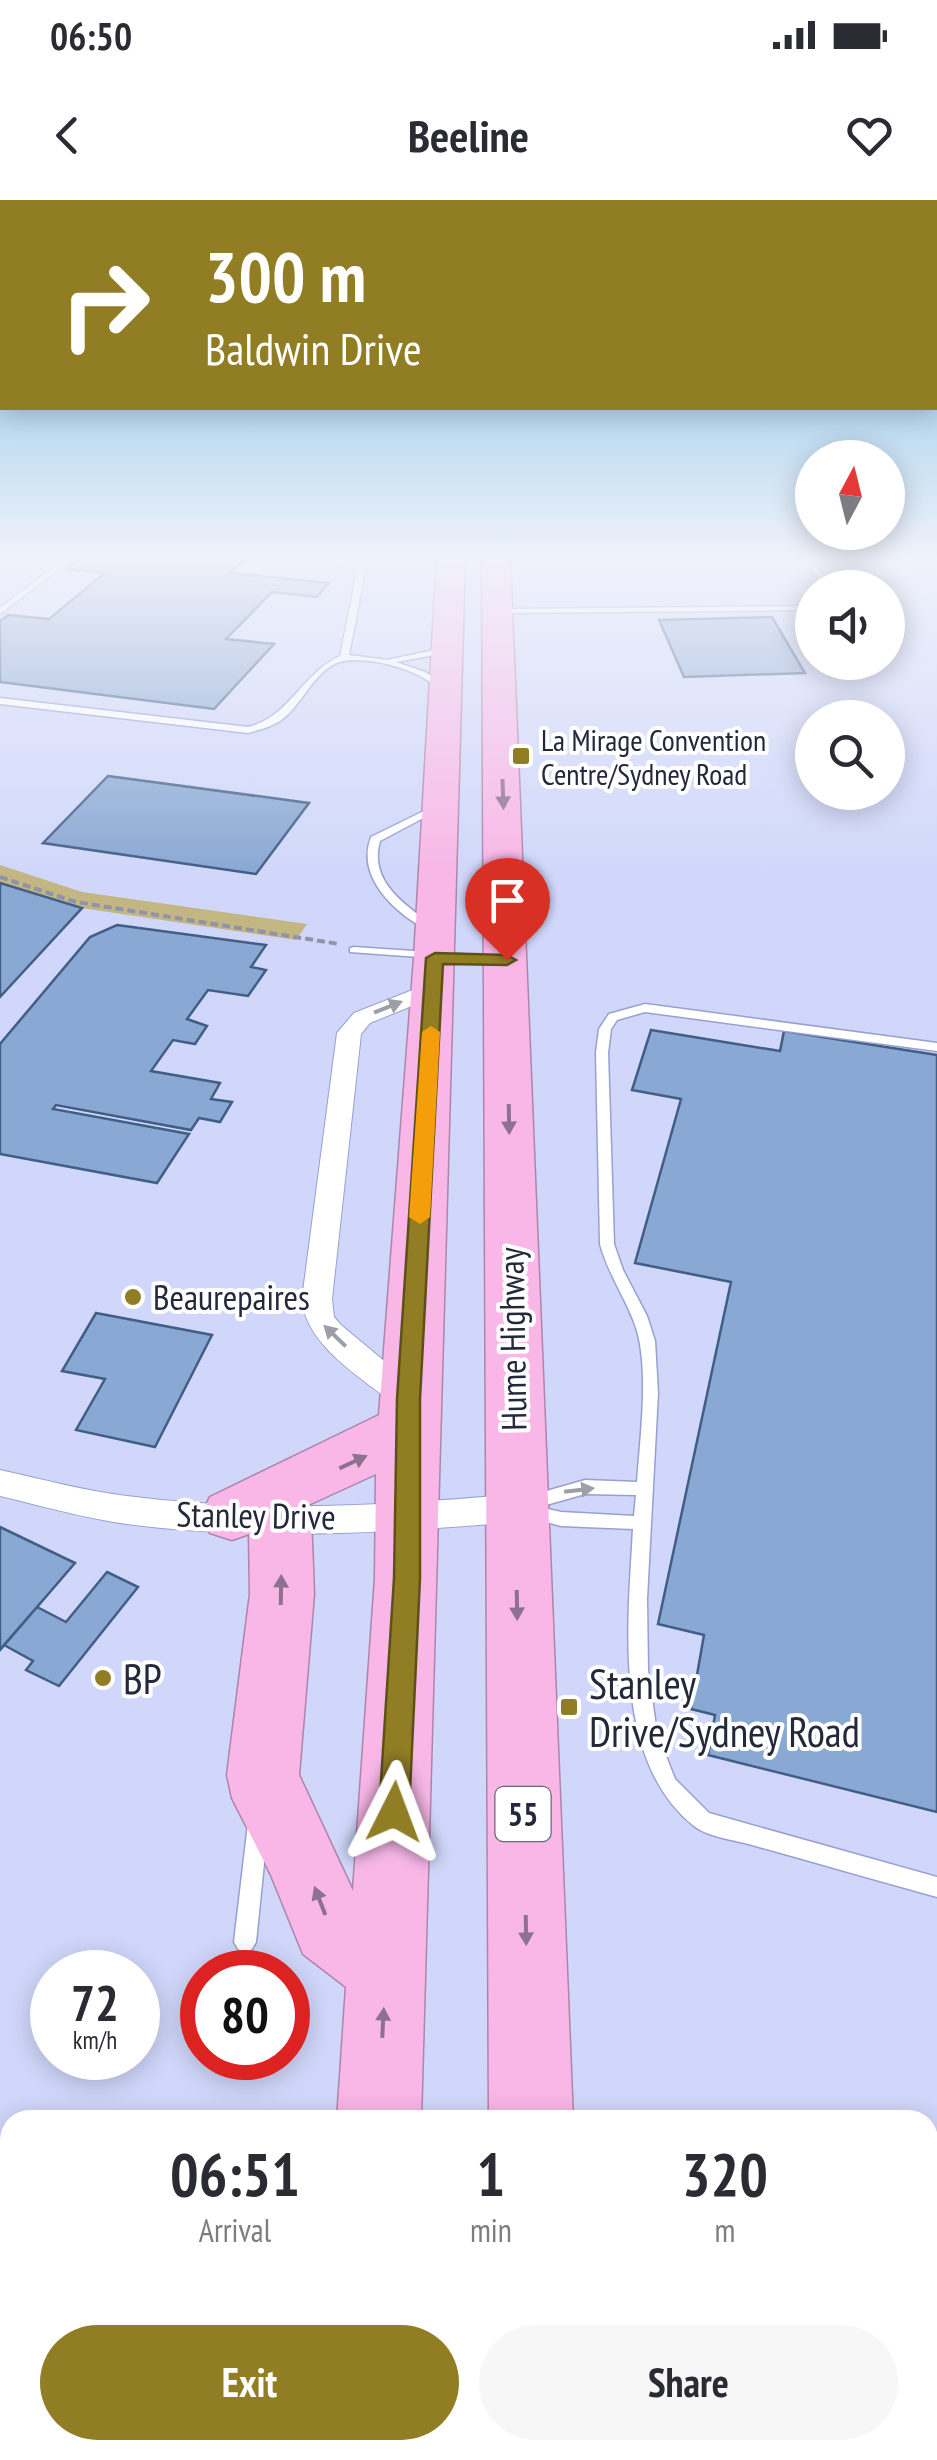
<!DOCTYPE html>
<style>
:root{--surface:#fff;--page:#f7f7f7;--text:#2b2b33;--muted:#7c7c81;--accent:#917d24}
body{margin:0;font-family:"PT Sans Narrow",sans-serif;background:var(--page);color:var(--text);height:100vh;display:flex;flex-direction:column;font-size:38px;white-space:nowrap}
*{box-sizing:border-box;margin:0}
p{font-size:32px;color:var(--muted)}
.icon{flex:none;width:55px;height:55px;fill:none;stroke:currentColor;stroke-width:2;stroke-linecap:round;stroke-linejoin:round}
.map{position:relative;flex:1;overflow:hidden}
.side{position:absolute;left:0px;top:1910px;width:938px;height:350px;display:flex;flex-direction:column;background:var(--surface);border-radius:30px 30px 0 0;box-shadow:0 5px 25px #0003}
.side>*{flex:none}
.guide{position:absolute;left:0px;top:0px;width:938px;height:210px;box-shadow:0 5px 25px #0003;background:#917d24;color:#fff;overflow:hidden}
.needle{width:65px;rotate:7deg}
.controls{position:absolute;left:795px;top:240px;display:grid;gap:20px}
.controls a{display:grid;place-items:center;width:110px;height:110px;border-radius:50%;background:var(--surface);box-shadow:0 5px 25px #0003;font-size:50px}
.speed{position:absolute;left:30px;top:1750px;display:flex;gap:20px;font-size:50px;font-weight:700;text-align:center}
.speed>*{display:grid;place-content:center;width:130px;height:130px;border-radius:50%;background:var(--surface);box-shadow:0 5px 25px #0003;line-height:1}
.speed small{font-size:25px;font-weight:400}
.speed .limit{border:15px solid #d22;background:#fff;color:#111}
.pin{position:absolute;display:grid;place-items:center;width:85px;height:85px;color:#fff;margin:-102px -42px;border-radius:50% 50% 50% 0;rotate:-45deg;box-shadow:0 0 10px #0007}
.pin .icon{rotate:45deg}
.me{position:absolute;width:110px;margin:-55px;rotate:3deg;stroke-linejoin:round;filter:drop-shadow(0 0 8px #0008)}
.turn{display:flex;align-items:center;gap:35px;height:210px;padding:0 40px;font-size:45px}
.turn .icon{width:130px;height:130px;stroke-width:2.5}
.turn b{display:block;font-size:70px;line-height:85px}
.eta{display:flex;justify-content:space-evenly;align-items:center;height:170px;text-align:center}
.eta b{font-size:60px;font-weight:600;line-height:70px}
.action{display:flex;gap:20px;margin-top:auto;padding:20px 40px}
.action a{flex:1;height:115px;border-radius:60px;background:var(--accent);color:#fff;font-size:40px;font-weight:600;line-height:115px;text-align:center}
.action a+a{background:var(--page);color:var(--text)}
.status{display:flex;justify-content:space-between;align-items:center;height:70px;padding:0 50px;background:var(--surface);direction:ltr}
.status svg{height:28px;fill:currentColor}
header{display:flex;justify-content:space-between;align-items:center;height:130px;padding:0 40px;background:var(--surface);font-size:45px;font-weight:600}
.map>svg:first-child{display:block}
.built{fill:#d0d7fa;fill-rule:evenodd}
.green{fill:#c3b682}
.building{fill:#89a8d3;stroke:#415e85;stroke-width:2.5}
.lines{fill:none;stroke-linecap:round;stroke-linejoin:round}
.lane-casing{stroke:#97a0d1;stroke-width:3}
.street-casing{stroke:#97a0d1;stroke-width:2}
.highway-casing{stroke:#ae85ab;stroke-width:3}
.path{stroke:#9194a9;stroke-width:4;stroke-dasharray:8 4;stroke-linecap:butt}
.lane{fill:#fff;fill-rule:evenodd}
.street{fill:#fff;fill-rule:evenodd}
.highway{fill:#f8b7e7;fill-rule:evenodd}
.oneway{fill:#8e7091}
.oneway2{fill:#9d9ea7}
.route{fill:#917d24;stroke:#5e5117;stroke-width:2.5}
.slow{fill:#f59e0b}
.poi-dot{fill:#917d24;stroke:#fff;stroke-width:4}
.labels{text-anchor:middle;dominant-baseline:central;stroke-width:8;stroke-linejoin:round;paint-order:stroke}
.far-poi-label{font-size:30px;fill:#25283b;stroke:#fff;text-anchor:start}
.shield{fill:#fff;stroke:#666876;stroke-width:2.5}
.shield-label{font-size:32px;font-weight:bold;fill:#25283b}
.poi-label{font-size:35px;fill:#25283b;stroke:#fff;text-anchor:start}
.street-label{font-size:35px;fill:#25283b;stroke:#fff}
.near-poi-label{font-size:42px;fill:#25283b;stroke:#fff;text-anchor:start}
</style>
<div class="status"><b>06:50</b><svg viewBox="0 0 49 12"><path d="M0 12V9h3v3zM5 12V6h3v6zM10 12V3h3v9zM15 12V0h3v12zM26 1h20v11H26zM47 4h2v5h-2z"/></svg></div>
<header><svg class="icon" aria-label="back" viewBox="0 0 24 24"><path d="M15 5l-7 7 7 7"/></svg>Beeline<svg class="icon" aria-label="heart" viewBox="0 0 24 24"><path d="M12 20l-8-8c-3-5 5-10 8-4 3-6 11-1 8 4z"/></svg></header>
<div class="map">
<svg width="937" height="2260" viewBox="0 0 937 2260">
<rect width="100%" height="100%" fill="#dde1f6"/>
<!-- built -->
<path class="built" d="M0,357H937V2260H0ZM812,388H888V462H812ZM812,518H888V592H812ZM52,1772H138V1858H52ZM202,1772H288V1858H202ZM10,1920H928V2250H10Z"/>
<!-- green -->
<path class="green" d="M0,665L82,692L307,724L296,740L68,706L0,683Z"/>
<!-- building -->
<path class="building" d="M83,357H247L230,373L329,383L317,397L272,392L226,439L274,444L214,509L0,482V421L8,415L49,419L105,373L67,369Z
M772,417L805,473L684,477L659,420Z
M108,576L309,603L256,674L43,643Z
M0,683L82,708L0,797Z
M117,725L266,745L251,767L266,770L248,796L208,790L187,819L207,826L195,844L173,840L151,871L220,883L211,899L232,902L220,922L199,918L191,930L56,905L53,909L189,934L157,983L0,954V844L90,737Z
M651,830L780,851L784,831L937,855V1612L708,1555L715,1515L691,1509L704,1435L658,1424L731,1082L635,1063L681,899L632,890Z
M96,1113L212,1135L155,1247L76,1230L105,1179L62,1171Z
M0,1327L75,1363L0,1450Z
M107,1372L138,1387L59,1486L26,1470L33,1461L4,1445L37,1407L66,1422Z"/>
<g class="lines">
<defs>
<path id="lane" d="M66,357H75L0,414V408Z
M298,357C320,357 348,357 365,371L349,455L387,460L430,451L443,443H449V447L435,455L396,462L425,472L447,486V490C437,489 430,481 420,476C401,466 375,460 353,460C319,459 306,500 284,518C273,527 261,529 248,533L0,504V498L248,527C290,517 302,473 340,456L357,372L351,367Z
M802,357H810L832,388H825Z
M812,406V410L498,413L494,411L498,409Z
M436,605L444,607L380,641C368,683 407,706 437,728V732L433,733C398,716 355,679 371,637Z
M354,747L503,757L509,760L503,763L350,752V748Z
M645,804L937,843V851L645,812L617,820L611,829L608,853L614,1044L623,1070L647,1116L655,1141L658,1193L647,1399L648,1470L657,1533L675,1579L709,1613L937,1677V1697C875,1680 814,1662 752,1645C735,1640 708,1637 694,1626C612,1561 628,1422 633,1329L561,1326L527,1317L526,1309L520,1303L522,1298L585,1280L637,1282C640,1239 649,1173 637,1131C628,1101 608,1075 600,1044L596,853L599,829L609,814ZM585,1294L636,1295L634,1316L561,1312L539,1307Z
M258,1614L265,1617L268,1624L256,1742L252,1749L245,1753L238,1749L234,1742L248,1624L251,1617Z"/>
<path id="street" d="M433,782L445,789L441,794L370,823L361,834L332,1099L334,1117L341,1125L420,1191L425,1199L420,1207L409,1211L398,1207C363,1178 306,1147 302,1099L337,833L354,813Z
M0,1270C42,1279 84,1291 127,1296C255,1313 387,1306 515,1294L527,1298L532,1308L527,1318L515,1322C387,1333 255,1341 127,1324C84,1318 42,1306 0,1296Z"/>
<path id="highway" d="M437,357H465L421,1920H337L346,1787L303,1754L271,1675L232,1598L227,1575L250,1394L249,1334L232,1340L210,1333L201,1315L210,1297L379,1215L414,758ZM376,1274L375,1378L353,1691L299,1575L314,1394L311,1316L306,1306Z
M482,357H510L573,1920H489Z
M316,2250H412V2260H316Z
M491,2250H587L588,2260H492Z"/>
</defs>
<!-- lane casing -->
<use href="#lane" class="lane-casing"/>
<!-- street casing -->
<use href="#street" class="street-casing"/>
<!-- highway casing -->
<use href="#highway" class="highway-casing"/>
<!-- path -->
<path class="path" d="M0,677L76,702L339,744"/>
<!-- lane -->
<use href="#lane" class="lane"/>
<!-- street -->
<use href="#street" class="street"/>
<!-- highway -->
<use href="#highway" class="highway"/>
</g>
<!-- one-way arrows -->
<defs><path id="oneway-solid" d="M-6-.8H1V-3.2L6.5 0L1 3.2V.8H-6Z" transform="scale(2.5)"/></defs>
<g class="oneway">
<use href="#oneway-solid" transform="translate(503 594) rotate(88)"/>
<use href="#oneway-solid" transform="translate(509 919) rotate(89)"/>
<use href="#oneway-solid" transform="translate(353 1262) rotate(-25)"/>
<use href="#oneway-solid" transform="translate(281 1390) rotate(-89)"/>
<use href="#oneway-solid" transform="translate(517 1405) rotate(89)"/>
<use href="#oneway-solid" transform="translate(320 1701) rotate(-111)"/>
<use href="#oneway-solid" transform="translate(526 1730) rotate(89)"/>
<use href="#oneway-solid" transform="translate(383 1823) rotate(-87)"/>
</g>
<g class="oneway2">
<use href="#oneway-solid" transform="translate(388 807) rotate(-22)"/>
<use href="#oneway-solid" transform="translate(335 1136) rotate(-136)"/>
<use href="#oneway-solid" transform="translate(579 1290) rotate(-7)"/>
</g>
<!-- sky -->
<linearGradient id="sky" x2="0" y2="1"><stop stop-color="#66b4de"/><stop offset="0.53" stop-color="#f0f2fb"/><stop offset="1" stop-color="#f0f2fb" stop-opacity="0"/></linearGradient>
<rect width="937" height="673" fill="url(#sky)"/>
<!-- route -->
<path class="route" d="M435,753L507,755L516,760L507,765L443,764L420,1199V1378L409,1612L405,1623L394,1627L384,1623L379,1612L394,1378L397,1199L426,758Z"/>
<!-- slow -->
<path class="slow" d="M431,826L440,832L430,1017L420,1024L409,1017L422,832Z"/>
<!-- markers -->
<g class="poi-dot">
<rect x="511" y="546" width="20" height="20" rx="5"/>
<circle cx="133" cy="1097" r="10"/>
<circle cx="103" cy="1478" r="10"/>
<rect x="559" y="1497" width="20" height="20" rx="5"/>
</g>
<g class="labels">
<!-- far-poi labels -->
<g class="far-poi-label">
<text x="541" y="539">La Mirage Convention<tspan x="541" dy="34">Centre/Sydney Road</tspan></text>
</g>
<!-- shield labels -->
<rect class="shield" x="495.5" y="1587" width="55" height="54" rx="8"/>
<g class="shield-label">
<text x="523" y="1614">55</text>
</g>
<!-- poi labels -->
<g class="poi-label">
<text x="153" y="1097">Beaurepaires</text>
</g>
<!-- street labels -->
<g class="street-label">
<text transform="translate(512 1139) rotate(-91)">Hume Highway</text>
<text transform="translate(256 1315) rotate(1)">Stanley Drive</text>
</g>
<!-- near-poi labels -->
<g class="near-poi-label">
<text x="123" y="1478">BP</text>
<text x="589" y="1483">Stanley<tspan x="589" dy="48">Drive/Sydney Road</tspan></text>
</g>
</g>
</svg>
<div class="controls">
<a><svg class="needle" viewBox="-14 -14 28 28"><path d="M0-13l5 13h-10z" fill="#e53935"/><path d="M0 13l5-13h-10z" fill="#7c7c81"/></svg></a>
<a><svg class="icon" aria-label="sound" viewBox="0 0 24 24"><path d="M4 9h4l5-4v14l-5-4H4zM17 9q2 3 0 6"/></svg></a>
<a><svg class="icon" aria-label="search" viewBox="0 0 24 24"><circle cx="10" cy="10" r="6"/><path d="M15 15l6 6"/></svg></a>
</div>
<div class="speed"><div>72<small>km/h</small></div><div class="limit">80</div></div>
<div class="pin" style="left:507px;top:760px;background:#d93025"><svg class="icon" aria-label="arrive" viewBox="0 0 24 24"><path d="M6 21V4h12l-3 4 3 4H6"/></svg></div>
<svg class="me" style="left:394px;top:1612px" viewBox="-20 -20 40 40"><path d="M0-17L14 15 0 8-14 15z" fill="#917d24" stroke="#fff" stroke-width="4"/></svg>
<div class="guide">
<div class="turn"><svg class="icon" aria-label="right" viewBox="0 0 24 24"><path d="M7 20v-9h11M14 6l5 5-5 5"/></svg><div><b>300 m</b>Baldwin Drive</div></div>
</div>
<section class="side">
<div class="eta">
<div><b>06:51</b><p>Arrival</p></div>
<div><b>1</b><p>min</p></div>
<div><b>320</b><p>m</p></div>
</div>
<div class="action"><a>Exit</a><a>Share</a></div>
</section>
</div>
